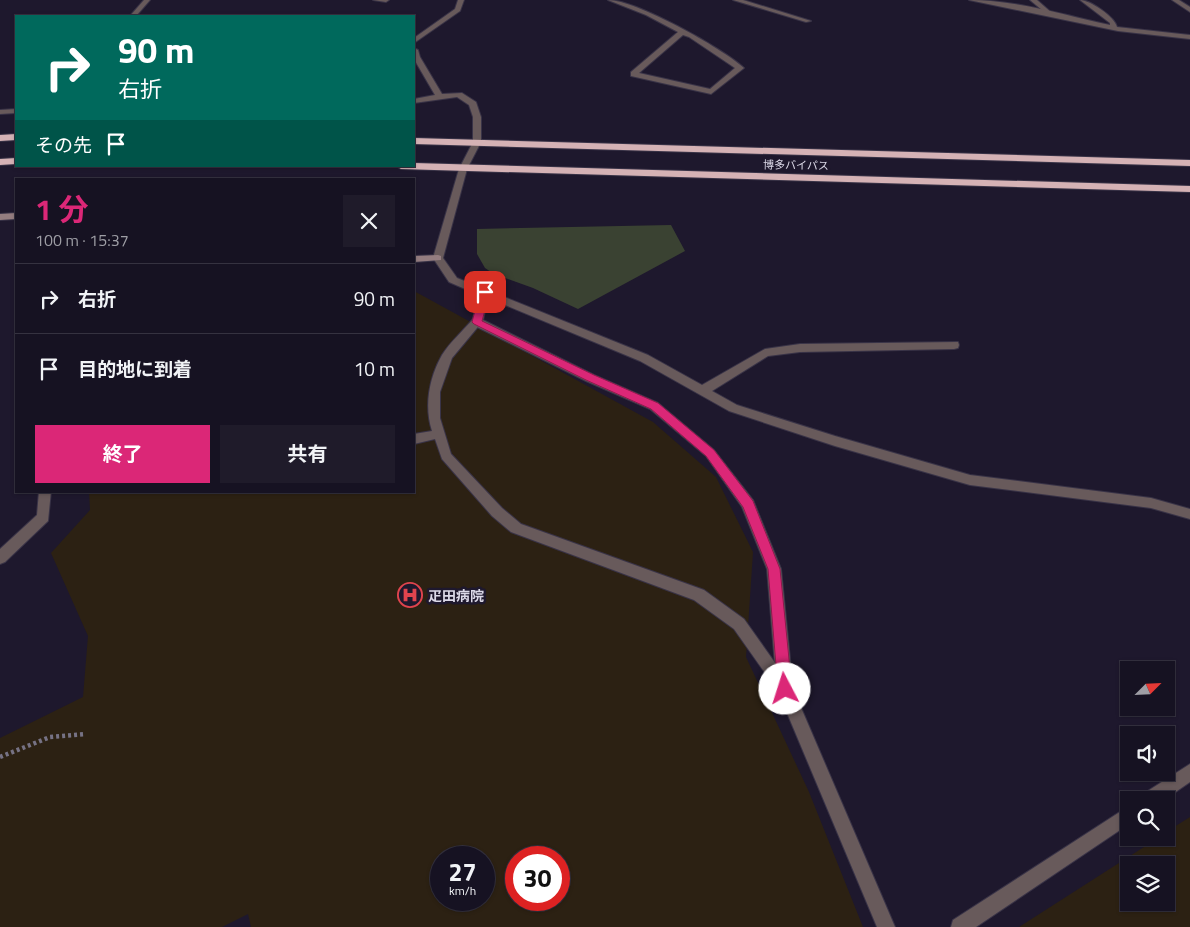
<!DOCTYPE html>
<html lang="ja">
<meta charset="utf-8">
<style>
:root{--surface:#161222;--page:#1f1b2a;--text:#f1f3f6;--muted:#9e9ea5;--line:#353240;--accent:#db2777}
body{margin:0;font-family:"Titillium Web","Noto Sans JP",sans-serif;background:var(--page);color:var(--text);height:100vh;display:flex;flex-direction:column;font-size:19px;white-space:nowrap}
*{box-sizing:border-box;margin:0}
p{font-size:16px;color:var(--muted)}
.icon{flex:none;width:28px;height:28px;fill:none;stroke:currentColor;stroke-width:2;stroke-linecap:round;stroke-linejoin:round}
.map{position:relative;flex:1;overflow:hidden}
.details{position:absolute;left:15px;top:178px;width:400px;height:315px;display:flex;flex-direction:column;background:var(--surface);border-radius:0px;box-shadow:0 1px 4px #0004,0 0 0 1px var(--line)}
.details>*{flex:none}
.guide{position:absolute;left:15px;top:15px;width:400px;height:152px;border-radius:0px;box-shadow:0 1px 4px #0004,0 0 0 1px var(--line);background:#00695c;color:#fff;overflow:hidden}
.needle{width:32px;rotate:66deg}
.buttons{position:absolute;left:1120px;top:661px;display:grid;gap:10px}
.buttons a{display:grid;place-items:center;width:55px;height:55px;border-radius:0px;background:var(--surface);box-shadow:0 1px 4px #0004,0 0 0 1px var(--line);font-size:25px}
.speed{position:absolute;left:430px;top:846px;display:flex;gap:10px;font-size:25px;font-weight:700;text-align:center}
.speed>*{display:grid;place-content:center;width:65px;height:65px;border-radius:50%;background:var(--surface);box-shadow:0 1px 4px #0004,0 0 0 1px var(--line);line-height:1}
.speed small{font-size:12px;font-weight:400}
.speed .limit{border:8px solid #d22;background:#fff;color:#111}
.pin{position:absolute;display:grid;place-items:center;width:42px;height:42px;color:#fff;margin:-21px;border-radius:10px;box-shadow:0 2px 8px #0006}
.me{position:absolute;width:55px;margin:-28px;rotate:355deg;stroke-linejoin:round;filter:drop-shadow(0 0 4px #0008)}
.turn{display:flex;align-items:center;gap:18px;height:105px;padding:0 20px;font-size:22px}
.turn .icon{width:65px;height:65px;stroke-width:2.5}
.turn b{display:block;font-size:35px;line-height:42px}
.then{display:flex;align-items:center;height:48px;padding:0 20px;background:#0003;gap:10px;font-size:19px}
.round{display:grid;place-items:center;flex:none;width:52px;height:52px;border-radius:0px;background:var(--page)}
.summary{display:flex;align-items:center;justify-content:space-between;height:85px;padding:0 20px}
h1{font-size:30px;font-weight:700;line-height:38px;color:var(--accent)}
.primary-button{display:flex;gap:10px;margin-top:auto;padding:10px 20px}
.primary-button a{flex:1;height:58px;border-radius:0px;background:var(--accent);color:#fff;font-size:20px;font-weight:700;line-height:58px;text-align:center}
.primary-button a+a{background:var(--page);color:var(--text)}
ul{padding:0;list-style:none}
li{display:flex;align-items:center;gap:15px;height:70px;padding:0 20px;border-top:1px solid var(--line)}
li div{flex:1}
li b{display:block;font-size:19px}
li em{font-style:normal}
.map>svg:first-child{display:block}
.medical{fill:#2c2113;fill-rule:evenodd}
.green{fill:#3a4232}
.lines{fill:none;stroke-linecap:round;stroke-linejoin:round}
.lane-casing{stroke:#393347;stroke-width:2}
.street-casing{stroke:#393347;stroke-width:2}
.secondary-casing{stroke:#393347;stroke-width:2}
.highway-casing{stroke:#393347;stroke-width:2}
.path{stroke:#767284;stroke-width:4.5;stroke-dasharray:3 3;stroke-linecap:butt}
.lane{fill:#685a5b;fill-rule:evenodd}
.street{fill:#685a5b;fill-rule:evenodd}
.secondary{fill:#947d80;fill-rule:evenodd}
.highway{fill:#d5b2b5;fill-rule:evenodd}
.route{fill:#db2777;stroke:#8e194d}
.labels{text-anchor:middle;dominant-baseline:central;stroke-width:5;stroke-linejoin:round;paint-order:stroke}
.far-street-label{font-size:11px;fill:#dcd9e8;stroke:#1e182d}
.poi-label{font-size:14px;font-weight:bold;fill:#dcd9e8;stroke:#1e182d;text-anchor:start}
</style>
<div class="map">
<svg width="1190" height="927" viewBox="0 0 1190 927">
<rect width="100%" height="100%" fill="#1e182d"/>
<!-- medical -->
<path class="medical" d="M414,291L653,422L716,477L753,552L746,657L809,792L863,927H251L248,914L222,927H0V738L83,697L88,636L51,553L90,510L89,491H414ZM441,858H484V900H441ZM516,858H559V900H516Z
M1190,817V927H1019L1158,838H1166V832ZM1129,865H1166V902H1129Z"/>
<!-- green -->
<path class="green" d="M671,225L685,251L578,309L533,288L494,274L485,268L477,254V229Z"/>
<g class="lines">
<defs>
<path id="lane" d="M1030,0H1037L1053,14L1048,15Z
M477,318L482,322L452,358L440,392V418L451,454L502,508L521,524L704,590L744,619L790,684L793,689L790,694L785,697L780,694L734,629L694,600L511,532L492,516L442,459L435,439L414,444V434L432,431C424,406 429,378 442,355C450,342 463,331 473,319Z"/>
<path id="street" d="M144,0H150L136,16H130Z
M373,0H389L386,2Z
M458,0H464L460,11L414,43V38L455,9Z
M608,0C636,0 722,48 744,68L711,94L631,76V72L678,32L646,15ZM683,35L689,37L735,68L710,89L639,73Z
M733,0H743L811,21L806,22Z
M969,0C1016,0 1064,15 1110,25V23L1080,0C1090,0 1115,17 1117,27L1190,35V39L1118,31Z
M1172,0H1179L1190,7V12Z
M414,48L418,50L420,57L442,94L462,93L476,102L481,117V142L467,169L443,258L457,278L648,355L702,385L765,349L800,344L958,342L959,345L958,348L954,349L800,352L768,356L712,391L737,405L835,436L970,475L1151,498L1190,509V519L1151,508L970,485L835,446L729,411L640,361L488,298L483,320L594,375L658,403L714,450L753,500L781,569L793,689L895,927H877L777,689L767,569L742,507L706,456L650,409L586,381L473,325L472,322L479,295L449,282L433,258L459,169L473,142V117L469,105L457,97L414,103V99L435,95L414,59Z
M16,109V113L0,114V110Z
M39,491H51L48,521L5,562L0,564V549L37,515Z
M1190,764V782L1164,800H1141L1143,794Z
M1129,806V824L976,927H951L953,920Z"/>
<path id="secondary" d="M16,213V219L0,220V214Z
M438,255L441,256V260L414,262V256Z"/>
<path id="highway" d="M16,134V140L0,141V135Z
M414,138L1190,160V166L414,144Z
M16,158V164L0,165V159Z
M414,163L1190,186V192L401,169L396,166H414Z"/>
</defs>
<!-- lane casing -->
<use href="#lane" class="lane-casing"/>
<!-- street casing -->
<use href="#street" class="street-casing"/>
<!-- secondary casing -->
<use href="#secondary" class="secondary-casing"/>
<!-- highway casing -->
<use href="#highway" class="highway-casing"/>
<!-- path -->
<path class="path" d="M0,757L50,737L86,734"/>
<!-- lane -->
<use href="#lane" class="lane"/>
<!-- street -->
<use href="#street" class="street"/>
<!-- secondary -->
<use href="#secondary" class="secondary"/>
<!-- highway -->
<use href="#highway" class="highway"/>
</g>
<!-- route -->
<path class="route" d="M485,289L490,292L482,321L594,375L658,403L714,450L753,501L780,569L792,689L790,694L785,696L780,694L778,689L768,569L743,507L706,456L651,409L586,380L474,324L472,322L480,292Z"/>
<!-- icons -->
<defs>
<symbol id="hospital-ring" viewBox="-11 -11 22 22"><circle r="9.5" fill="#1e182d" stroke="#e0444e" stroke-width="1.5"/><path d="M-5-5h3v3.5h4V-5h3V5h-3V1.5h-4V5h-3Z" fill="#e0444e"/></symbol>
</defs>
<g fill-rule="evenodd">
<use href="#hospital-ring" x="396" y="581" width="28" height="28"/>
</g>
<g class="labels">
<!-- far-street labels -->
<g class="far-street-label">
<text transform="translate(796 165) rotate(1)">博多バイパス</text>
</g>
<!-- poi labels -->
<g class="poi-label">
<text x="428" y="595">疋田病院</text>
</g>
</g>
</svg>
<div class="buttons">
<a><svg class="needle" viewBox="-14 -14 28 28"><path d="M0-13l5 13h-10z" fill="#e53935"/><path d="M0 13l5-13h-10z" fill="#9e9ea5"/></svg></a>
<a><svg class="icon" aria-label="sound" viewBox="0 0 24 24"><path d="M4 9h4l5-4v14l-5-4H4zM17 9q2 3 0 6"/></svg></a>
<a><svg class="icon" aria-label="search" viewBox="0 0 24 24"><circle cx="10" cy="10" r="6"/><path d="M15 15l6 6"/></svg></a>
<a><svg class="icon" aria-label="layers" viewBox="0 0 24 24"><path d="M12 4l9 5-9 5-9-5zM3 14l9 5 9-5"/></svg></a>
</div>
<div class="speed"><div>27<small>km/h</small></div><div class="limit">30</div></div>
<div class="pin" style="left:485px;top:292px;background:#d93025"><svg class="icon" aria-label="arrive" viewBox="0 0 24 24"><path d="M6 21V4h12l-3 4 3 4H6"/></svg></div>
<svg class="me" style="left:785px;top:689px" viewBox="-20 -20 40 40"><circle r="19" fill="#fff"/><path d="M0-13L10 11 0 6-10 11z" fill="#db2777"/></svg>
<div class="guide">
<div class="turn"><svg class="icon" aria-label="right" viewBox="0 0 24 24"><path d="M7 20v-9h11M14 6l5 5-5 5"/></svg><div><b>90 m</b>右折</div></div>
<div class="then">その先<svg class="icon" aria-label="arrive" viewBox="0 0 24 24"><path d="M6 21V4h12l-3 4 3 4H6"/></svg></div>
</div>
<section class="details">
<div class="summary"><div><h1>1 分</h1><p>100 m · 15:37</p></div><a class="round"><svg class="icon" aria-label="close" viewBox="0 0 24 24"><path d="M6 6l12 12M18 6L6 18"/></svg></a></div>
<ul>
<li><svg class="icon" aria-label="right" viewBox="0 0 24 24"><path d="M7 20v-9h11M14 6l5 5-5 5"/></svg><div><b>右折</b></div><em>90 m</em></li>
<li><svg class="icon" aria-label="arrive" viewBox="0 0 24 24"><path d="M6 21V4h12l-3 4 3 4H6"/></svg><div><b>目的地に到着</b></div><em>10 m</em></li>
</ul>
<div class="primary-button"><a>終了</a><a>共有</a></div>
</section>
</div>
